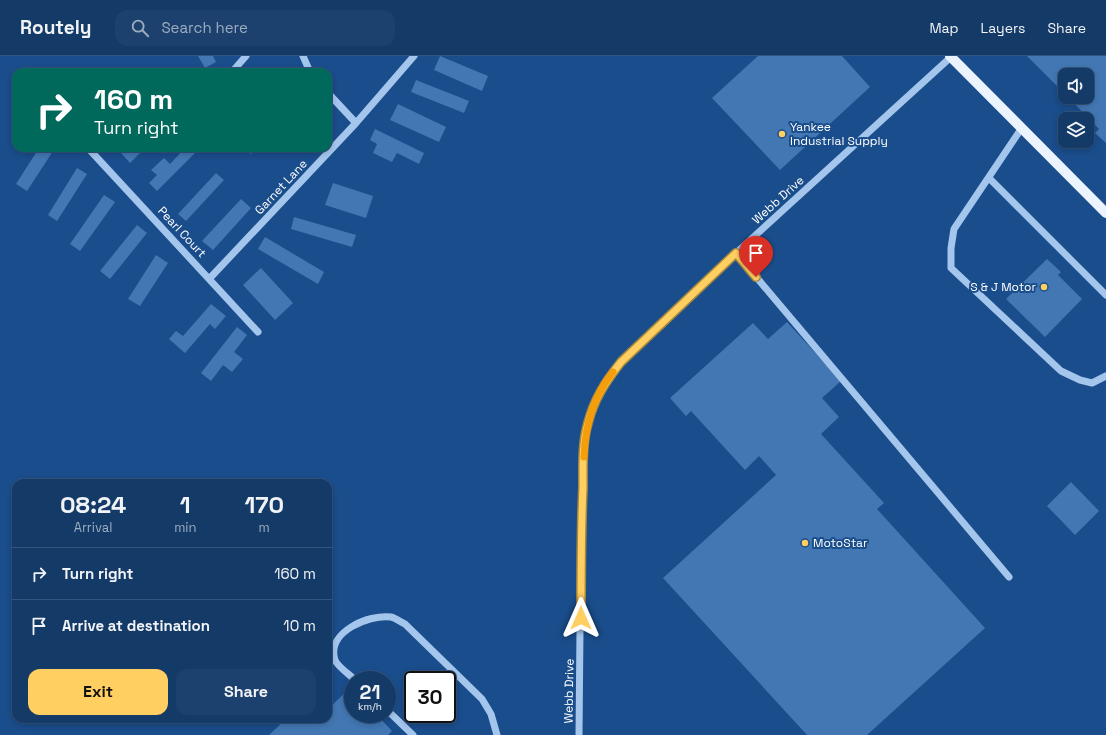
<!DOCTYPE html>
<style>
:root{--surface:#143a68;--page:#1d416e;--text:#f1f3f6;--muted:#9dadc0;--line:#33547c;--accent:#ffcf61}
body{margin:0;font-family:"Space Grotesk",sans-serif;background:var(--page);color:var(--text);height:100vh;display:flex;flex-direction:column;font-size:15px;white-space:nowrap}
*{box-sizing:border-box;margin:0}
p{font-size:13px;color:var(--muted)}
.icon{flex:none;width:22px;height:22px;fill:none;stroke:currentColor;stroke-width:2;stroke-linecap:round;stroke-linejoin:round}
.map{position:relative;flex:1;overflow:hidden}
.side{position:absolute;left:12px;top:423px;width:320px;height:244px;display:flex;flex-direction:column;background:var(--surface);border-radius:12px;box-shadow:0 2px 6px #0003,0 0 0 1px var(--line)}
.side>*{flex:none}
.guide{position:absolute;left:12px;top:12px;width:320px;height:84px;border-radius:12px;box-shadow:0 2px 6px #0003,0 0 0 1px var(--line);background:#00695c;color:#fff;overflow:hidden}
.tools{position:absolute;left:1058px;top:12px;display:grid;gap:8px}
.tools a{display:grid;place-items:center;width:36px;height:36px;border-radius:8px;background:var(--surface);box-shadow:0 2px 6px #0003,0 0 0 1px var(--line);font-size:20px}
.speed{position:absolute;left:344px;top:615px;display:flex;gap:8px;font-size:20px;font-weight:700;text-align:center}
.speed>*{display:grid;place-content:center;width:52px;height:52px;border-radius:50%;background:var(--surface);box-shadow:0 2px 6px #0003,0 0 0 1px var(--line);line-height:1}
.speed small{font-size:10px;font-weight:400}
.speed .limit{border:2px solid #111;border-radius:6px;background:#fff;color:#111}
.pin{position:absolute;display:grid;place-items:center;width:34px;height:34px;color:#fff;margin:-41px -17px;border-radius:50% 50% 50% 0;rotate:-45deg;box-shadow:0 0 4px #0007}
.pin .icon{rotate:45deg}
.me{position:absolute;width:44px;margin:-22px;rotate:0deg;stroke-linejoin:round;filter:drop-shadow(0 0 3px #0008)}
.turn{display:flex;align-items:center;gap:14px;height:84px;padding:0 16px;font-size:18px}
.turn .icon{width:52px;height:52px;stroke-width:2.5}
.turn b{display:block;font-size:28px;line-height:34px}
.eta{display:flex;justify-content:space-evenly;align-items:center;height:68px;text-align:center}
.eta b{font-size:24px;font-weight:800;line-height:28px}
.action{display:flex;gap:8px;margin-top:auto;padding:8px 16px}
.action a{flex:1;height:46px;border-radius:12px;background:var(--accent);color:#111;font-size:16px;font-weight:800;line-height:46px;text-align:center}
.action a+a{background:var(--page);color:var(--text)}
ul{padding:0;list-style:none}
li{display:flex;align-items:center;gap:12px;height:52px;padding:0 16px;border-top:1px solid var(--line)}
li div{flex:1}
li b{display:block;font-size:15px}
li em{font-style:normal}
header{display:flex;align-items:center;gap:24px;box-sizing:border-box;height:56px;padding:0 20px;background:var(--surface);border-bottom:1px solid var(--line)}
header strong{font-size:19px}
nav{display:flex;gap:22px;margin-inline-start:auto;font-size:14px}
.search{width:280px;height:36px;background:var(--page);display:flex;align-items:center;gap:10px;box-sizing:border-box;padding:0 14px;border-radius:12px;color:var(--muted);font-size:15px}
.map>svg:first-child{display:block}
.building{fill:#4277b3}
.lines{fill:none;stroke-linecap:round;stroke-linejoin:round}
.minor{stroke:#a4c6ed;stroke-width:7}
.major{stroke:#ebf3ff;stroke-width:10}
.route-casing{stroke:#a6873f;stroke-width:10}
.route{stroke:#ffcf61;stroke-width:7}
.slow{stroke:#f59e0b;stroke-width:7}
.poi-dot{fill:#ffcf61;stroke:#1a4d8b;stroke-width:1.5}
.labels{text-anchor:middle;dominant-baseline:central;stroke-width:4;stroke-linejoin:round;paint-order:stroke}
.poi-label{font-size:12px;fill:#fff;stroke:#1a4d8b;text-anchor:start}
.street-label{font-size:12px;fill:#fff;stroke:#1a4d8b}
</style>
<header>
<strong>Routely</strong>
<div class="search"><svg class="icon" aria-label="search" viewBox="0 0 24 24"><circle cx="10" cy="10" r="6"/><path d="M15 15l6 6"/></svg>Search here</div>
<nav><a>Map</a><a>Layers</a><a>Share</a></nav>
</header>
<div class="map">
<svg width="1106" height="679" viewBox="0 0 1106 679">
<rect width="100%" height="100%" fill="#1a4d8b"/>
<!-- building -->
<path class="building" d="M198,0H213L216,6L205,12Z
M440,0L488,20L482,35L434,14Z
M758,0H842L870,31L780,114L712,42Z
M1027,0H1106V87L1095,77L1099,73L1068,41H1087V19H1065V38Z
M416,24L469,45L464,57L411,36Z
M398,48L446,71L439,86L390,64Z
M375,73L424,97L419,108L397,97L392,106L373,97L377,88L370,84Z
M39,92H55L27,135L16,128Z
M127,92H145L130,107L121,97Z
M185,92H192L196,96L157,135L149,127L157,119L151,114L164,102L170,108Z
M248,92H265L250,98Z
M77,112L87,118L57,165L48,159Z
M216,117L224,124L186,165L178,158Z
M333,127L373,140L366,162L325,149Z
M104,139L115,146L80,195L70,188Z
M241,143L251,152L213,194L202,185Z
M294,161L356,179L352,191L291,173Z
M137,169L147,177L110,223L100,215Z
M265,181L324,216L318,228L258,193Z
M156,199L168,207L140,250L128,243Z
M1047,203L1061,216L1058,219L1082,243L1045,281L1006,243Z
M261,212L293,247L275,264L243,229Z
M211,248L226,260L215,273L210,268L185,297L169,283L176,275L183,280Z
M787,266L841,325L822,342L839,361L821,378L884,447L877,453L985,572L867,679H807L663,522L776,419L759,400L745,414L691,355L686,360L670,342L753,267L768,283Z
M237,271L247,279L234,296L243,303L232,316L223,309L211,325L201,317Z
M1071,426L1099,455L1075,479L1047,450Z
M350,632L353,635V658H379L378,660L392,675L388,679H269L286,663H328V653Z"/>
<g class="lines">
<!-- minor -->
<path class="minor" d="M303,0L310,16
M232,16L246,0
M328,37L356,67
M1021,73L954,173L951,192V212L1061,315L1080,324L1092,327L1106,320
M88,92L258,276
M989,122L1106,239
M736,197L1009,521
M210,222L356,67L414,0
M355,624C350,619 337,610 335,604C326,576 369,558 391,561C396,562 400,566 405,568L482,643L491,658L497,679
M387,654L413,679
M579,679L581,469L584,391L587,368L595,346L605,326L621,306L646,281L736,197L951,1"/>
<!-- major -->
<path class="major" d="M950,0L1106,157"/>
</g>
<g class="lines">
<defs>
<path id="route" d="M581,562C581,518 581,474 583,431C583,410 582,387 588,367C594,343 606,325 621,306L736,197L756,221"/>
</defs>
<!-- route casing -->
<use href="#route" class="route-casing"/>
<!-- route -->
<use href="#route" class="route"/>
<!-- slow -->
<path class="slow" d="M584,401C585,370 593,341 613,316"/>
</g>
<!-- markers -->
<g class="poi-dot">
<circle cx="782" cy="78" r="4"/>
<circle cx="1044" cy="231" r="4"/>
<circle cx="805" cy="487" r="4"/>
</g>
<g class="labels">
<!-- poi labels -->
<g class="poi-label">
<text x="790" y="71">Yankee<tspan x="790" dy="14">Industrial Supply</tspan></text>
<text x="1036" y="231" text-anchor="end">S &amp; J Motor</text>
<text x="813" y="487">MotoStar</text>
</g>
<!-- street labels -->
<g class="street-label">
<text transform="translate(281 131) rotate(-47)">Garnet Lane</text>
<text transform="translate(778 144) rotate(-42)">Webb Drive</text>
<text transform="translate(182 176) rotate(47)">Pearl Court</text>
<text transform="translate(569 635) rotate(-89)">Webb Drive</text>
</g>
</g>
</svg>
<div class="tools">
<a><svg class="icon" aria-label="sound" viewBox="0 0 24 24"><path d="M4 9h4l5-4v14l-5-4H4zM17 9q2 3 0 6"/></svg></a>
<a><svg class="icon" aria-label="layers" viewBox="0 0 24 24"><path d="M12 4l9 5-9 5-9-5zM3 14l9 5 9-5"/></svg></a>
</div>
<div class="speed"><div>21<small>km/h</small></div><div class="limit">30</div></div>
<div class="pin" style="left:756px;top:221px;background:#d93025"><svg class="icon" aria-label="arrive" viewBox="0 0 24 24"><path d="M6 21V4h12l-3 4 3 4H6"/></svg></div>
<svg class="me" style="left:581px;top:562px" viewBox="-20 -20 40 40"><path d="M0-17L14 15 0 8-14 15z" fill="#ffcf61" stroke="#fff" stroke-width="4"/></svg>
<div class="guide">
<div class="turn"><svg class="icon" aria-label="right" viewBox="0 0 24 24"><path d="M7 20v-9h11M14 6l5 5-5 5"/></svg><div><b>160 m</b>Turn right</div></div>
</div>
<section class="side">
<div class="eta">
<div><b>08:24</b><p>Arrival</p></div>
<div><b>1</b><p>min</p></div>
<div><b>170</b><p>m</p></div>
</div>
<ul>
<li><svg class="icon" aria-label="right" viewBox="0 0 24 24"><path d="M7 20v-9h11M14 6l5 5-5 5"/></svg><div><b>Turn right</b></div><em>160 m</em></li>
<li><svg class="icon" aria-label="arrive" viewBox="0 0 24 24"><path d="M6 21V4h12l-3 4 3 4H6"/></svg><div><b>Arrive at destination</b></div><em>10 m</em></li>
</ul>
<div class="action"><a>Exit</a><a>Share</a></div>
</section>
</div>
